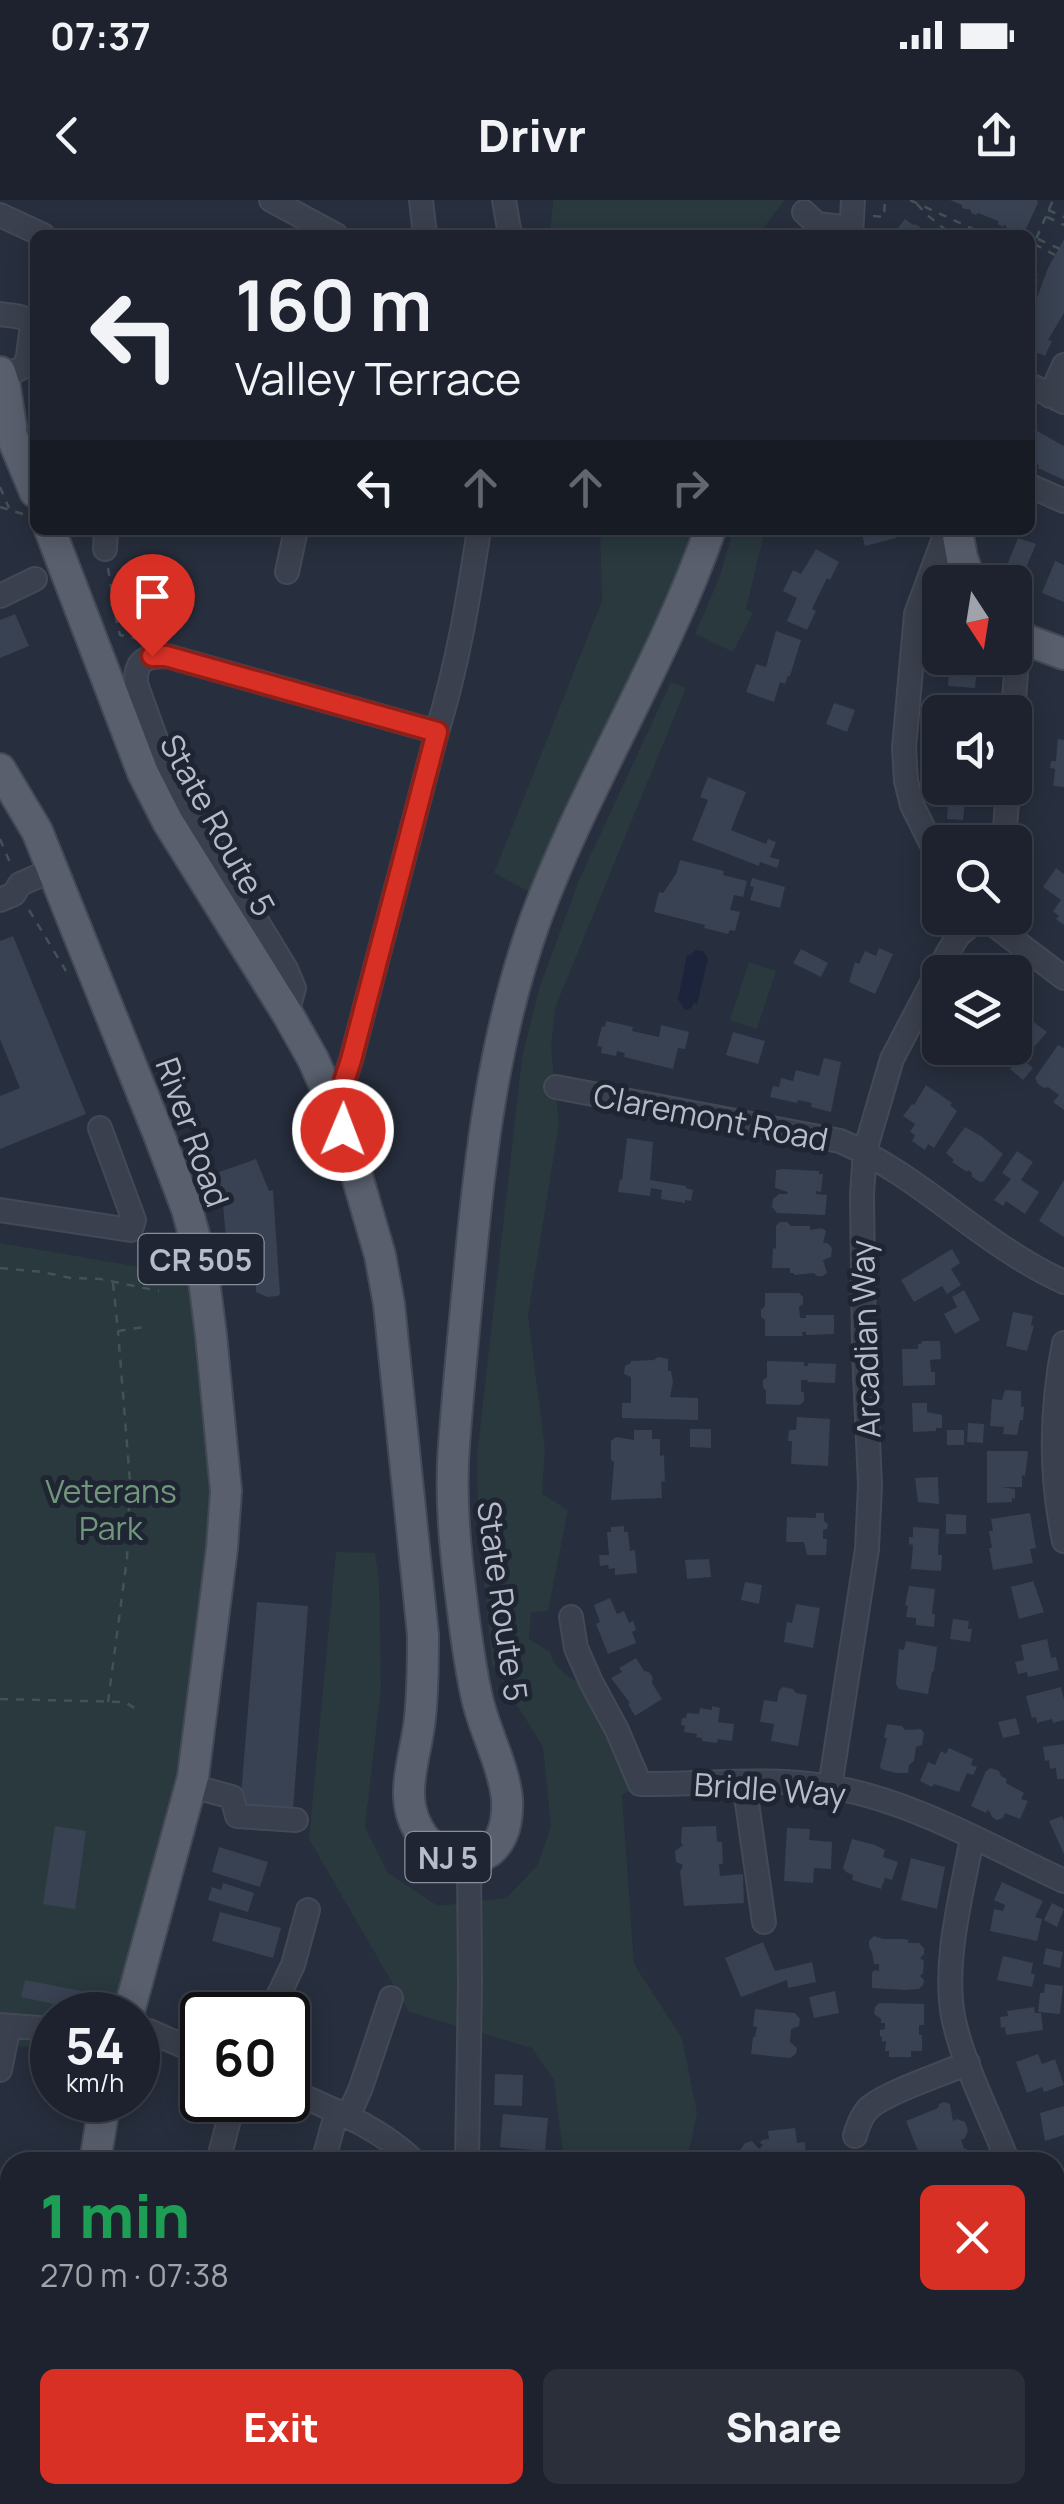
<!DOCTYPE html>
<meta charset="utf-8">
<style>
:root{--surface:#1d222e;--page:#2a2f3a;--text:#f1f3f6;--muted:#a0a4aa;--line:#3b3f4a;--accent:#d93025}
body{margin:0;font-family:Manrope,sans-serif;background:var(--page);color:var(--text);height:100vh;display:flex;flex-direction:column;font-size:38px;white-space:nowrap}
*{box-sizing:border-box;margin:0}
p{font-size:32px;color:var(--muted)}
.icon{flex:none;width:55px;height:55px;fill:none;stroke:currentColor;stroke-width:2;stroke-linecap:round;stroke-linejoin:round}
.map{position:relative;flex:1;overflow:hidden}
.drawer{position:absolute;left:0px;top:1952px;width:1065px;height:352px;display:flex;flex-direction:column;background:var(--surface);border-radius:30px 30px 0 0;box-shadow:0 5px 25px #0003,0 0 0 2px var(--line)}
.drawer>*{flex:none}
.hud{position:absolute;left:30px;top:30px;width:1005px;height:305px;border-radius:15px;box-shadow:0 5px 25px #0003,0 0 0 2px var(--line);background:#1d222e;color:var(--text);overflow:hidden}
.needle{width:65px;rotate:168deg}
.buttons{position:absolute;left:922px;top:365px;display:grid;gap:20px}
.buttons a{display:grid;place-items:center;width:110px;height:110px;border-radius:15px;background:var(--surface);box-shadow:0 5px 25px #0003,0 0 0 2px var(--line);font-size:50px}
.speed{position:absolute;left:30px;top:1792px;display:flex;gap:20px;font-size:50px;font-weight:700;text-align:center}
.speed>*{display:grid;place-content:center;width:130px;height:130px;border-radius:50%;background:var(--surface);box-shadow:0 5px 25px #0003,0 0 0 2px var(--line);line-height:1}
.speed small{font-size:25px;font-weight:400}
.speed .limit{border:5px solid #111;border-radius:15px;background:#fff;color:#111}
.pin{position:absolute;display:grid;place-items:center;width:85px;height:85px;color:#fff;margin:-102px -42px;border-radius:50% 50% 50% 0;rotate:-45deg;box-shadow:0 0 10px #0007}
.pin .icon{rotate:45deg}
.me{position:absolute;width:110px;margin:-55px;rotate:1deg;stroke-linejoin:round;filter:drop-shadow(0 0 8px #0008)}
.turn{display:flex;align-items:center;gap:35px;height:210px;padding:0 40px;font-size:45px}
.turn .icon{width:130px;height:130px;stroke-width:2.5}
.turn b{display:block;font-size:70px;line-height:85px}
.lanes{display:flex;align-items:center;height:95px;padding:0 40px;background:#0003;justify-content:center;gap:50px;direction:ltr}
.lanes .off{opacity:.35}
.round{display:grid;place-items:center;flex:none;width:105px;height:105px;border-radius:15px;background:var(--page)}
.summary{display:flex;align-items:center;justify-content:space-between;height:170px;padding:0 40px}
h1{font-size:60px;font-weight:800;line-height:75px;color:#1e9e55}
.primary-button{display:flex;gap:20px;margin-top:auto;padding:20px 40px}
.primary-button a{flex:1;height:115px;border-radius:15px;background:var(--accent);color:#fff;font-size:40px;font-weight:800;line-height:115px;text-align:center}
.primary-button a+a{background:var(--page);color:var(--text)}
.status{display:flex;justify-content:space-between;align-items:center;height:70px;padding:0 50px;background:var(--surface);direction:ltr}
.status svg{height:28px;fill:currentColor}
header{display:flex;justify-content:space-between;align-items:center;height:130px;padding:0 40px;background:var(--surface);font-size:45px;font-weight:800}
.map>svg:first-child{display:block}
.green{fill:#29393e}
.water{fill:#1b243a}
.building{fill:#394252}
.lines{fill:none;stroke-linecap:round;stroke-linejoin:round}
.minor-casing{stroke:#434956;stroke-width:26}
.major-casing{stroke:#434956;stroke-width:34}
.path{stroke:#425256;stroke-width:2.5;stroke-dasharray:8 8;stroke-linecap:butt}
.minor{stroke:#3a404d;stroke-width:22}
.major{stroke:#595f6d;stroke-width:30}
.route-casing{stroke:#8d1f18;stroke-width:25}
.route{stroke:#d93025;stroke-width:18}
.labels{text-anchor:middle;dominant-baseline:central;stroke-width:10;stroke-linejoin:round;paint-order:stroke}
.shield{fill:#1f2532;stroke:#898f9b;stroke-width:2.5}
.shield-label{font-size:30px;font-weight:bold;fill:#b6bcc8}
.street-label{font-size:32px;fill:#b6bcc8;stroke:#1f2532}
.park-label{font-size:32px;fill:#70977c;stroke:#1f2532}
</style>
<div class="status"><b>07:37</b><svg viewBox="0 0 49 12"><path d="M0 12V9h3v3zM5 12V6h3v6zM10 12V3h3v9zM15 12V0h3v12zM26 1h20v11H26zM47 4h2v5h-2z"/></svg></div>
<header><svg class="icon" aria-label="back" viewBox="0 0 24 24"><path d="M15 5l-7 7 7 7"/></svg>Drivr<svg class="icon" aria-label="share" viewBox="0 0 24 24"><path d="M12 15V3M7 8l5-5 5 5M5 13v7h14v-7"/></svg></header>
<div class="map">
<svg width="1064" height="2304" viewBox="0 0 1064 2304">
<rect width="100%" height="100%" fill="#272e3d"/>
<!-- green -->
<path class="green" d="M553,0H785L758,35H550Z
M600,330H710L544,700L494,673L602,401Z
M733,330H765L746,409L753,413L733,452L695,434L720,376Z
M671,482L686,488L555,808L551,848L559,924L528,1115L545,1249L542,1294L568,1310L548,1411L531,1412L529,1439L550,1452C556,1478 588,1482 602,1502C616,1524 629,1559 640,1584L622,1595L634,1764L682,1838L697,1913L687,1962H564L554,1880L532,1848L409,1812L309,1639L336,1352L375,1353L379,1381L381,1488L365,1627L388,1673L438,1706L506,1698L537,1666L551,1627L543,1547L492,1465L478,1312L477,1256L522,857L539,789L579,680Z
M749,762L776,771L757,829L730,820Z
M0,1043L187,1075L225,1305L182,1579L116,1815H52V1851L0,1843Z
M596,2295H713L711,2304H597Z"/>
<!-- water -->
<path class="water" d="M695,750L703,751L708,759L697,804L694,803L691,808L685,810L678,799L687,755H691Z"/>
<!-- building -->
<path class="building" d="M950,0H1037L1038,3L1024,33L1015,29L1012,31L1007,29L1005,24L1003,27L998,24V21L978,13L976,15L971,13V10L962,8V5Z
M905,19L913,25L915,24L920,27L921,32L924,30L930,35H892Z
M1064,39V113L1048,140L1052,141L1045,156L1030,150V102L1033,96L1037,98L1048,68Z
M1030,227L1064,246V280L1038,268L1039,265L1030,261Z
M861,330H894L896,338L865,346Z
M1018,338L1036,344L1025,370L1008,363Z
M816,349L839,362L830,380L827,378L812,409L816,411L807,430L787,421L797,398L783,391L793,370L801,374Z
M1055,361L1064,365V402L1042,393Z
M15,414L29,446L0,458V420Z
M776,431L801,440L790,476H788L785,484L780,482L774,502L746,492L756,464L766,467Z
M950,458L978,459L975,488L948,486Z
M834,503L855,510L847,532L826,524Z
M1058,539L1064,540V587L1053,586L1055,569L1050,568L1051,561H1056Z
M935,572L940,573V588H966V592L971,593L970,602L965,601L963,620L947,619L948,603L940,602L941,594L933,593Z
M708,577L746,592L731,630L766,644L768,639L776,642L770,657L780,660L777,668L760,662L759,666L692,640L708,600L700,597Z
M680,660L724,671L723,675L747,681L743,697L734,695L730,710L740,712L735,731L730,730L728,734L704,728L705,725L654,712L659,692L663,693L676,674Z
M1056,668L1064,674V725L1056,719L1059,716L1053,711L1061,700L1043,687Z
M752,678L785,687L780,708L750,700L754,687L750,686Z
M13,736L86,914L0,949V896L20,888L0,839V741Z
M879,748L893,754L875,794L849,782L855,762L859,764L865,751L876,756Z
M801,749L828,763L821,777L793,763Z
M1020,812L1047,832L1034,847L1025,840L1021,845L1015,839V818Z
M606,821L633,827L632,831L659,837L661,825L689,832L685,849L678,848L673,869L624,857L625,853L617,851L616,856L601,853L602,847L597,846L602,826L605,827Z
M733,832L765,841L758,864L726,855Z
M1058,845L1064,848V910L1053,902L1059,895L1048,887L1044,888L1038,884L1035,878Z
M1020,857L1033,868L1023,880L1010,869Z
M824,858L841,862L831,912L811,907L812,903L798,900L797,903L770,897L773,886L779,887L781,878L793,881L796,870L819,876Z
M926,885L952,903L950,905L957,911L934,948L928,944L925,950L912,941L915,935L910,932L915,924L903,916L912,904L914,905Z
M965,927L981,936L1003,954L984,981L980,982L972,977V973L968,970L967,972L952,962L954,960L946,953Z
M627,938L653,942L650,980L686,986V988L693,990L691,1001L685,1000V1003L661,999L662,990L651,988L650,996L618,992L620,979L622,980Z
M1017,951L1033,962L1021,980L1039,992L1025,1014L1006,1001L1003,1006L994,1000L1011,979L1002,973Z
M256,959L269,991L273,990L280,1094L278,1096L267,1097L256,1092V1085H243L242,1068L229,1069L223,1005L211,975Z
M783,969L819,971V974H823L821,992L816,991V994L827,995L825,1015L777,1013L772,1007L773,999L779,994H787L788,992L775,988L776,970Z
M1064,980V1037L1039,1021Z
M780,1022H787L791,1026H810V1030L822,1028L826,1031L823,1043H827L832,1048L831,1057L823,1060L827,1073L823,1076H817L814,1073L794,1075V1073H790V1068H772L773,1048L776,1049V1026Z
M952,1049L960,1063L951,1069L961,1085L947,1094L942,1086L914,1102L901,1080Z
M964,1090L980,1120L955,1134L944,1114L957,1107L952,1097Z
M765,1093H799L803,1097V1104L799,1107L800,1118H806V1115H834V1134L806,1135V1132H802L803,1136H765V1120L761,1117V1110L765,1106Z
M1013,1112L1033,1116L1031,1125L1034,1126L1027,1151L1006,1146Z
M922,1141H940L941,1159L930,1160L931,1172H935V1185L903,1186L902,1149H918V1144H921Z
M658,1157L668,1159V1171H671L673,1182L670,1197L698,1198V1220L622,1218V1203H631V1177L624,1174L625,1166L631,1163V1161L654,1160Z
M767,1161L804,1162V1166H808V1163L836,1164L835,1183L807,1182L808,1180H801V1191L804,1193V1201L800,1205L766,1204V1191L763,1187V1180L767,1177Z
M1005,1190L1021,1191V1207H1024L1023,1220H1020L1017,1235L1003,1234L1004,1227L990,1226L992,1199L1002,1200Z
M912,1203H927V1212L942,1215V1228H936V1231L913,1232Z
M797,1217L830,1219L828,1266L791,1264L792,1241H788L789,1230H796Z
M968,1223L984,1224L983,1243L967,1242Z
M690,1229H711V1248L690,1247Z
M634,1230H652V1239H660V1256L664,1255L665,1281L661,1282L662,1298L611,1300L614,1262L611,1260V1241L616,1237L634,1240Z
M947,1230H964V1245H947Z
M987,1251H1027L1028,1253L1025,1276L1022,1275V1287H1002L1015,1289V1299L1012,1298V1302L987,1303Z
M938,1277L939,1304L918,1302L915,1278Z
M816,1313H824V1321L828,1324L827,1329L823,1330V1339H827L826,1355H807L804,1342H786L787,1317L816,1318Z
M1030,1313L1036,1348L1030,1349L1033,1363L993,1370L989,1348H992L989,1331H993L991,1319Z
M946,1314L966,1315V1334H946Z
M624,1326V1332H628L630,1351L635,1350L637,1373L615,1375V1368L609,1369L608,1365L600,1366L599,1355H609L607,1332H611V1327Z
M913,1327L939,1329L938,1355H942L941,1371L911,1369L913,1345L909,1344V1337H913Z
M709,1359L711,1377L687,1379L685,1360Z
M1033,1381L1044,1412L1019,1419L1011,1387Z
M745,1382L762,1385L759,1404L741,1400Z
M909,1386L935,1389L932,1414H935L934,1427L916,1425V1418L906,1417L908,1406L905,1405Z
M610,1398L617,1414L624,1411L629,1423L633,1421L636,1430L632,1432L636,1443L608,1454L596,1424L600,1422L594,1405Z
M257,1402L308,1406L293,1611L240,1607Z
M796,1404L820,1408L813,1448L784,1442L787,1422L792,1423Z
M953,1419L969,1421L968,1429H972L970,1442L950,1439Z
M1047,1439L1051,1458L1056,1457L1059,1470L1028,1477L1027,1472L1018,1474L1015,1462L1024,1460L1021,1445Z
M906,1441L937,1447L934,1471L932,1472L928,1494L899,1489L896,1484L899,1449L904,1450Z
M636,1458L644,1471L649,1472L653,1478L652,1483L662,1499L635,1516L628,1504L630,1503L611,1478L622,1472L619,1468Z
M783,1487L793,1489L796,1493L807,1495L798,1546L771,1541L774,1524L760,1522L764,1500L777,1502L779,1491Z
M1061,1487L1064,1500V1520L1053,1523L1052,1519L1037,1523L1036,1517L1032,1518L1026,1496Z
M712,1506L720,1508L718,1522L734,1524L732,1541L718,1539L717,1543L702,1541V1538L696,1537L697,1534L684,1532L685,1526L681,1525L682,1518H686L687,1513L699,1514L700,1508L712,1510Z
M1016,1518L1020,1534L1003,1538L998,1522Z
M887,1524L902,1526L905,1530L921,1529L924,1533L922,1545L916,1547L914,1561L909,1565L908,1573H896L881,1569L880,1566L887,1538H884Z
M1064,1544V1579H1057L1056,1568L1050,1569L1049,1560L1045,1561L1043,1547Z
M949,1548L973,1559L971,1565L977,1567L973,1575L967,1573L959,1592L934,1584L932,1587L920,1581L928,1562L935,1565L941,1551L946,1554Z
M991,1568L999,1571L1001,1576L1007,1579L1006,1583L1024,1593L1021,1599L1028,1601L1020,1619L1005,1613L1003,1618L997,1620L992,1617L990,1612L987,1610L986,1613L971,1606L986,1571Z
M1062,1616L1064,1620V1654L1049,1621Z
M55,1626L86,1631L75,1709L43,1704Z
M716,1626L717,1642H722L723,1664H719L720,1676L743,1674L744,1703L684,1706L680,1672L683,1665L676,1662L675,1651L683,1645L681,1643L682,1627Z
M787,1628L810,1629L809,1640L832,1642L831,1669L814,1668L813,1683L784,1681Z
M852,1639L875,1645L885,1650L883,1657L898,1662L892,1680L885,1678L881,1689L852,1680L853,1675L846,1672L843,1668Z
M219,1647L268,1662L260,1687L212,1672Z
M911,1658L945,1667L937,1709L901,1700Z
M1002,1682L1043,1701L1035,1717L1042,1719L1037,1741L990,1731L994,1709L1003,1711L1005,1705L994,1700Z
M223,1683L254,1693L248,1712L208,1700L212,1687L221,1690Z
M1052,1703L1064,1709L1057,1727L1044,1720Z
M220,1712L281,1728L273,1758L212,1741Z
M874,1736L883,1739H903L908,1740V1743H919L924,1748V1754L920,1758L924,1761L923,1773L920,1776L924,1780L923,1785L919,1789L905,1790L872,1788V1773L874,1770L879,1771V1764H874L872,1752L869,1747V1741Z
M763,1742L775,1771L812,1762L816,1782L788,1788L787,1780L741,1797L725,1758Z
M1046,1748L1063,1752L1060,1768L1043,1764Z
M1003,1756L1033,1763L1031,1774H1035L1032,1787L997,1780Z
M25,1780L81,1791L77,1809L21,1797Z
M1045,1784L1063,1786L1060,1814L1038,1812L1040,1793H1044Z
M835,1791L839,1813L814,1818L809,1797Z
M879,1803L924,1804V1825H919V1835H922V1851H911V1857H889V1851H885L886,1841L882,1842V1837L880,1836V1830L885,1829V1823H881V1819L874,1814L875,1807Z
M1034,1807L1035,1813H1041L1043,1830L1006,1835L1005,1827L1001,1828L1000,1817L1008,1816L1007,1811Z
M755,1809L795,1813L800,1819L799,1826L791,1829L790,1842L797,1848L796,1854L790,1858L751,1854L753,1837H755L757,1827L753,1826Z
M1038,1854L1042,1864L1055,1859L1064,1885L1044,1892L1042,1887L1027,1893L1016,1862Z
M495,1874L523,1875L522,1906L494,1905Z
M944,1902L950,1904L953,1921L957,1919L965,1922L968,1931L965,1938L961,1940L964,1948L968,1950L970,1955L968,1960L957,1961V1962H912L911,1959L920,1956L906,1921L938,1908L939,1904Z
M1064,1906V1935L1045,1941L1040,1913Z
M503,1914L548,1918L545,1951L500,1947Z
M795,1928L797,1943L805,1942L806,1958L804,1959V1962H747L738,1953L745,1943L752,1941L759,1949L763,1945L760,1943L762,1940L769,1939L768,1931Z
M1057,2113L1064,2114V2152L1055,2151Z
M532,2295H581V2304H532Z
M753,2295H779L795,2299L794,2304H751Z"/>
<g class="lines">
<defs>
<path id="minor" d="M271,0L336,35
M421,0L425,35
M504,0L510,35
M804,12L817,24L851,28
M0,15L43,35
M851,35L853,0
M0,114C11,116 26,115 32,124L28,156L25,166L2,178
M1030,185L1064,202
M1050,196L1064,165
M1030,286L1064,301
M105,349L106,330
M287,372L296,330
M0,396L35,379
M1013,512L1019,435
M1004,642L1008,588
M940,661L912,605L906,581L904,548L916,414L947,330
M0,700L14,694L20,684L53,670
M985,718L1064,778
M287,813L294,788L286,769L184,601L161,553L136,484C135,460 145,456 167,456L437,532
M556,887L840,941C920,975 982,1045 1064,1082
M335,909L351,860L437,532C458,463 468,401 479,330
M0,1010L131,1030L134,1020L100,928
M1064,1143C1051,1208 1050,1276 1064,1341
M571,1417L576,1448L591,1482L617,1530L640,1584C704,1585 768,1576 831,1587C913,1601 989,1646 1064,1681
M744,1582L764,1722
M191,1586L232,1597L237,1616L296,1620
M830,1587L867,1349L870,1285L864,1151L862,994L865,951L892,859L947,754L958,736L979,718
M972,1638C962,1694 943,1760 953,1816C962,1862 991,1918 1008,1962
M269,1815L293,1765L308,1710
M0,1825L52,1829
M138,1830L149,1831L202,1854
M0,1870L9,1826
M288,1890C334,1910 379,1927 415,1962
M348,1916L360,1890L391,1798
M855,1936C858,1925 862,1914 870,1907C890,1891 943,1874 968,1863
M218,1962L234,1900
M323,1962L337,1911
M467,1962L470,1784L469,1660
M0,2177L10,2179
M0,2200L10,2201
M1055,2201L1060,2204
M319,2295V2304
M491,2295V2304
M216,2304V2295
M851,2304L857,2301L909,2300L926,2296"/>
<path id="major" d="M0,172L5,187L11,227
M0,208L35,292
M50,330L143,573L168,622L287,813L313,859L335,909L350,952L380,1055L389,1104L423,1435C423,1463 423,1490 420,1518C416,1560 395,1600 424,1638C432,1647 439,1654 450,1658C464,1662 478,1659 490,1651C505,1638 508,1617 507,1598C503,1565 486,1534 478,1502C470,1469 466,1436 462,1403C455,1350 450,1298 454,1245C458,1192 463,1139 468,1087C479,962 493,837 536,718C585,585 663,464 710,330
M957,330L962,358L971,382
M1015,432L1029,441L1064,454
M0,569L37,631L159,935L187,1009L202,1064L211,1135L226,1291L222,1348L193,1577L128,1815
M95,1962L105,1900
M74,2304L75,2295"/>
</defs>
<!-- minor casing -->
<use href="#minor" class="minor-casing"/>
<!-- major casing -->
<use href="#major" class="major-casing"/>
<!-- path -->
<path class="path" d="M910,0L986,35
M917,4L926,14L952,35
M1048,10L1064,17
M873,16L884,17L885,0
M1047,17L1064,25
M1038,39L1060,49
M1034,44L1055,55
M1030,53L1053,0
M1030,72L1043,78
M1030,79L1043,85
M0,287L9,308
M0,307L26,315
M108,368L118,430
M119,431L120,435L138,439
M0,639L11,665
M29,710L66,771
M0,1068L42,1072L71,1078L100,1079L159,1091
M113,1083L118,1131L144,1127
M0,1499L125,1502L136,1509
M108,1502L127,1358L130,1282L118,1131"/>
<!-- minor -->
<use href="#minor" class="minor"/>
<!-- major -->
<use href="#major" class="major"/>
</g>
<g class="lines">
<defs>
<path id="route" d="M152,456H166L437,532L351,860L335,909L343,930"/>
</defs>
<!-- route casing -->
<use href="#route" class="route-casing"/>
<!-- route -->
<use href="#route" class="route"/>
</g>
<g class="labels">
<!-- shield labels -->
<g class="shield">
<rect x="138.5" y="1034" width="125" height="50" rx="8"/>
<rect x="405.5" y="1632" width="85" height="50" rx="8"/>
</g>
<g class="shield-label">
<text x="201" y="1059">CR 505</text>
<text x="448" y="1657">NJ 5</text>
</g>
<!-- street labels -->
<g class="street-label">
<text transform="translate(218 625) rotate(61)">State Route 5</text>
<text transform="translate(711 917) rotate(11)">Claremont Road</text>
<text transform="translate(193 932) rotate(70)">River Road</text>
<text transform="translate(865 1139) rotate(-92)">Arcadian Way</text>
<text transform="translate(503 1401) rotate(82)">State Route 5</text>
<text transform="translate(770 1589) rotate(4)">Bridle Way</text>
</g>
<!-- park labels -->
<g class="park-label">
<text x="111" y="1291">Veterans<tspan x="111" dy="37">Park</tspan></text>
</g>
</g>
</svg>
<div class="buttons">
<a><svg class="needle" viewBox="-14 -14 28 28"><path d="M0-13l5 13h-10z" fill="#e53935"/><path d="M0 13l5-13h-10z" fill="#a0a4aa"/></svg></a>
<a><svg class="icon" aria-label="sound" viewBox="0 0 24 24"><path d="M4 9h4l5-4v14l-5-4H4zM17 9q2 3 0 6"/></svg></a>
<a><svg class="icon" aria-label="search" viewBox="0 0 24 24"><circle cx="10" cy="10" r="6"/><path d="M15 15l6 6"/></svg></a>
<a><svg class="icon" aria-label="layers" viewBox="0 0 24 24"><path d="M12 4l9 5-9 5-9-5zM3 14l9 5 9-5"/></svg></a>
</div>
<div class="speed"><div>54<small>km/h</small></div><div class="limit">60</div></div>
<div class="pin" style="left:152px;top:456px;background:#d93025"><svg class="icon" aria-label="arrive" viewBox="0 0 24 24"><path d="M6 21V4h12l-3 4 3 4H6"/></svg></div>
<svg class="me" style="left:343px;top:930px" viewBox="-20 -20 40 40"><circle r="17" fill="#d93025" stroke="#fff" stroke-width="3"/><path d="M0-11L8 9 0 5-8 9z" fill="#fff"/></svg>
<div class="hud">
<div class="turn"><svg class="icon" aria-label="left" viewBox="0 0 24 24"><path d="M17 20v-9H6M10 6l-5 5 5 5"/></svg><div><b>160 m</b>Valley Terrace</div></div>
<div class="lanes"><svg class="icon" aria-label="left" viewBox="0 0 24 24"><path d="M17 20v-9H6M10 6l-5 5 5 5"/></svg><svg class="icon off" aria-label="ahead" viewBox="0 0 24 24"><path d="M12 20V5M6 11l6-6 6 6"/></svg><svg class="icon off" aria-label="ahead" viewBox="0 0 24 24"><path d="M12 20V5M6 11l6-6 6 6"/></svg><svg class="icon off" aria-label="right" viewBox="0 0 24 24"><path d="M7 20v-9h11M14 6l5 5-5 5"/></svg></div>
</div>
<section class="drawer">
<div class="summary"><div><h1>1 min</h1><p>270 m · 07:38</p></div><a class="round" style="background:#d93025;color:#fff"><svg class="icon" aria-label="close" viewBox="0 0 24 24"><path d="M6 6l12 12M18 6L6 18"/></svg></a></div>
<div class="primary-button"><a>Exit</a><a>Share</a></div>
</section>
</div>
